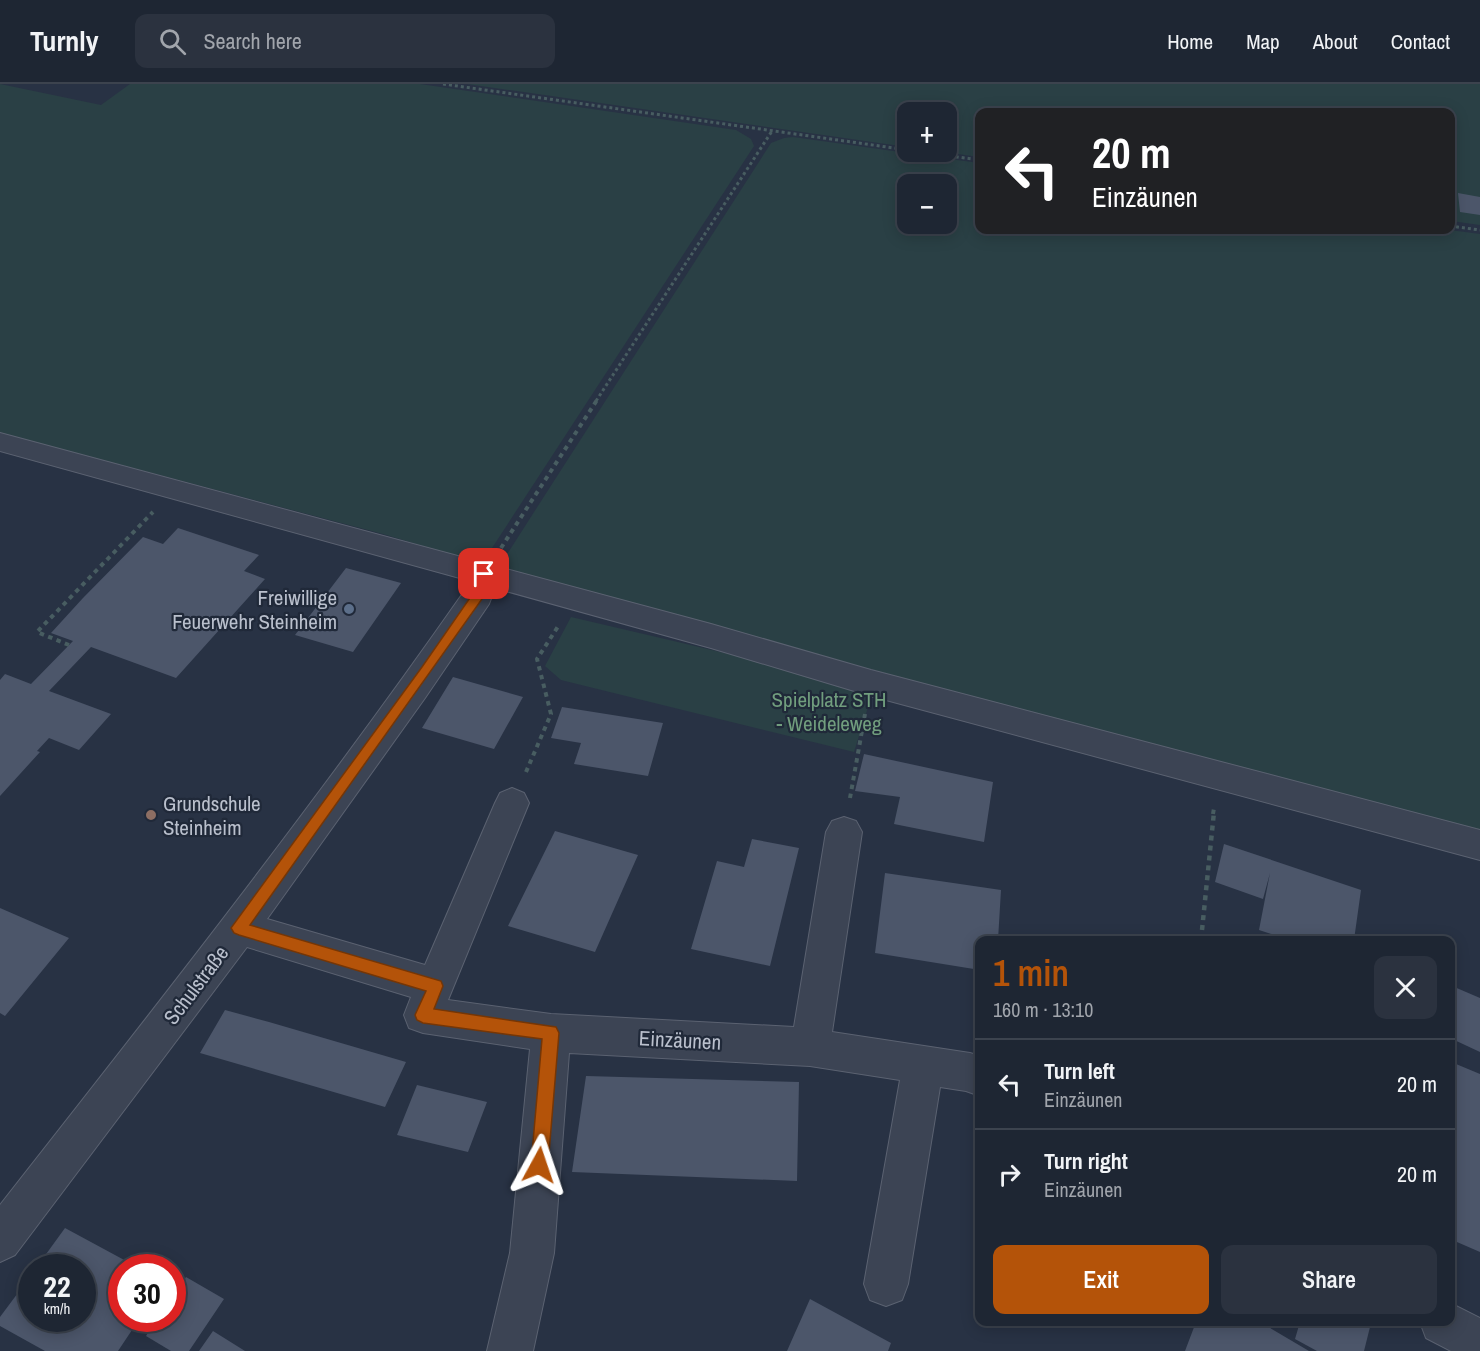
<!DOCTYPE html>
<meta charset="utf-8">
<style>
:root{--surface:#1e2633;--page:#2b323f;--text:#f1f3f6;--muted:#a1a5ac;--line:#3c434e;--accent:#b45309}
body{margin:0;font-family:"Archivo Narrow",sans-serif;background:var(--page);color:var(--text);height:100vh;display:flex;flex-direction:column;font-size:22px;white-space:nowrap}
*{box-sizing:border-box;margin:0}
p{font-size:20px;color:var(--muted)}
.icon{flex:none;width:33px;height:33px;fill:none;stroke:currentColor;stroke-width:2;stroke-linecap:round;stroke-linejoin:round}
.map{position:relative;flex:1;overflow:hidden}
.panel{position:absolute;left:975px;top:852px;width:480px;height:390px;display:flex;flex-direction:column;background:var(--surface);border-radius:12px;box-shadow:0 3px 15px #0003,0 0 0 2px var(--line)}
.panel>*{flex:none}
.hud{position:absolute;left:975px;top:24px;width:480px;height:126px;border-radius:12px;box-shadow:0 3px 15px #0003,0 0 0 2px var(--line);background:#202124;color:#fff;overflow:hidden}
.buttons{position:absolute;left:897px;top:18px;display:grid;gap:12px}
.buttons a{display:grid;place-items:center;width:60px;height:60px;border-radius:12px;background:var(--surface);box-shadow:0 3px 15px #0003,0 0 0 2px var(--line);font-size:30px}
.speed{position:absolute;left:18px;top:1170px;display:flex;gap:12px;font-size:30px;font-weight:700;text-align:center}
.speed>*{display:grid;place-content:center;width:78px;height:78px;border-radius:50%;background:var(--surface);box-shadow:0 3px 15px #0003,0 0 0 2px var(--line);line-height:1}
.speed small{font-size:15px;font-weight:400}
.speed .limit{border:9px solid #d22;background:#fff;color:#111}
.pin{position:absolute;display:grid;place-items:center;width:51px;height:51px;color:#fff;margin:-26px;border-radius:12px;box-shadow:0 3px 9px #0006}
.me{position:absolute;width:66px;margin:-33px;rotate:5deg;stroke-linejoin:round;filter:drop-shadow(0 0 4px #0008)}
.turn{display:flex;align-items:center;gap:21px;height:126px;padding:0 18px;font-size:27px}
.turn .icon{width:78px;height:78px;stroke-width:2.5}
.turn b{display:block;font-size:42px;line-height:51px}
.round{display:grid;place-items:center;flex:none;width:63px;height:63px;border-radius:12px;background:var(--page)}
.headline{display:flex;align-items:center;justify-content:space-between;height:102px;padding:0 18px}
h1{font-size:36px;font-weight:600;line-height:45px;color:var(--accent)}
.primary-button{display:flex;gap:12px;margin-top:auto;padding:12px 18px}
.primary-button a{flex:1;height:69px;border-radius:12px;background:var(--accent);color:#fff;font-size:24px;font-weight:600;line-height:69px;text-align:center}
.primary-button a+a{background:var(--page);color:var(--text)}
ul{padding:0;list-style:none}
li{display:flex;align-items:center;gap:18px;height:90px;padding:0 18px;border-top:2px solid var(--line)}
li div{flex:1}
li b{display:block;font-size:22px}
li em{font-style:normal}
header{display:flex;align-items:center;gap:36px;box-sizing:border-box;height:84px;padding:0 30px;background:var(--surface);border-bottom:2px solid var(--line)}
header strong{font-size:28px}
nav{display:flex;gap:33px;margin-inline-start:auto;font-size:21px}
.search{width:420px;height:54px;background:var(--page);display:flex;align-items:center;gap:15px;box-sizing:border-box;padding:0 21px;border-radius:12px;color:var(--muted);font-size:22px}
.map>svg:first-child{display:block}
.green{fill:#2a4045;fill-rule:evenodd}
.building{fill:#4c566a}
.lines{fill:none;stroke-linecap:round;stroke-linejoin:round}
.minor-casing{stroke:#5b6271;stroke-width:2}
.path-far2{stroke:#485d61;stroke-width:3;stroke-dasharray:3 3;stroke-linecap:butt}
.path-far1{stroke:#485d61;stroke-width:4;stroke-dasharray:4.5 4.5;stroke-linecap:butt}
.path{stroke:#485d61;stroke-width:4.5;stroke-dasharray:5 5;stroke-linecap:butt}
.minor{fill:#3c4454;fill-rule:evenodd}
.route{fill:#b45309;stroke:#753606;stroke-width:1.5}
.service-dot{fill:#5c6f8a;stroke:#202939;stroke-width:2}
.education-dot{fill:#8d6e63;stroke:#202939;stroke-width:2}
.labels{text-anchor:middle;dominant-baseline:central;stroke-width:4.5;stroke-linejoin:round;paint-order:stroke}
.poi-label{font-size:21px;fill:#bac0cd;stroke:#202939;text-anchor:end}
.park-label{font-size:21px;fill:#719e7e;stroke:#202939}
.street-label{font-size:21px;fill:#bac0cd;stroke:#202939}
</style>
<header>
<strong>Turnly</strong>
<div class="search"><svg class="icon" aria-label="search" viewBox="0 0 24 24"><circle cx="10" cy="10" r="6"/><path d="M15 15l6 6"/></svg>Search here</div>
<nav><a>Home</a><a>Map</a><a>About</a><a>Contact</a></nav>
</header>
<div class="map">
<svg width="1480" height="1267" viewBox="0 0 1480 1267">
<rect width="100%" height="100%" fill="#283244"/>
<!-- green -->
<path class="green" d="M0,0L101,21L130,0H420L736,46L751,55L754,62L492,464L482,473L469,476L383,450L0,349Z
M467,0H1480V141L1451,137L1450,28H980L979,73L943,68H946V28H908L907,63Z
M793,53L979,79L980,146H1450L1480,150V749L1026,628L504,484L502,478L771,59L784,54ZM908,100H946V140H908Z
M571,533L874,604L854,668L561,596L545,582Z"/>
<!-- building -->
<path class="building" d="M1458,109L1480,113V131L1460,128Z
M178,444L259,471L244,487L265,495L176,594L91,563L49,607L111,630L79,666L49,654L37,667L40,668L0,712V596L5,590L31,600L73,557L51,549L83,514L143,453L163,460Z
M346,484L401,499L353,568L295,551Z
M453,593L523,613L494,665L422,644Z
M562,623L663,639L648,692L574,680L581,659L551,654Z
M864,670L993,698L984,758L894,740L900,713L855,707Z
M555,747L638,771L595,868L508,842Z
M752,755L799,764L770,882L691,865L717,777L744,783Z
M1224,760L1361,806L1354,856H1290L1259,846L1270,789L1263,815L1215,798Z
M885,789L1001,806L998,856H980V886L875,869Z
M0,824L69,854L5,932L0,929Z
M1452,902L1480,914V968L1450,954Z
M225,926L269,938L406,978L385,1023L200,969Z
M1456,980L1480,990V1168L1450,1155V1017Z
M586,992L799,998L797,1097L572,1088Z
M417,1001L487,1018L468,1068L397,1051Z
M65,1144L139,1184H122V1234H140L118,1267H45L0,1242V1233L32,1190V1234H82V1184H36Z
M186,1193L224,1215L189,1267H171L146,1252L157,1234H172V1213Z
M810,1215L891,1259L888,1267H787Z
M1196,1238H1260L1309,1267H1185Z
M1300,1238H1368L1371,1239L1364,1267H1317L1295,1255Z
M213,1247L245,1267H199Z"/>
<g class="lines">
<defs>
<path id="minor" d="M0,349L711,540L871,586L1480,746V776L871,612L711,564L495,504L489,520L425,614L267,835L425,881L495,719L500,709L512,704L524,709L529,719L448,916L551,930L794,943L826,748L832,737L844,733L856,737L862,748L832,948L970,969L980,972V1012L966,1007L940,1003L908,1200L902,1216L886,1222L870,1216L864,1200L900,996L810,982L569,969L554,1169L533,1267H487L510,1169L530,965L423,949L409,944L404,931L411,913L247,863L15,1171L0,1178V1121C158,920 316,719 463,509L467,496L0,367Z
M1450,1219L1480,1234V1267H1451L1426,1254L1420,1238H1450Z"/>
</defs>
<!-- minor casing -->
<use href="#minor" class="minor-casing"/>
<!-- path-far2 -->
<path class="path-far2" d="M443,0L908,66
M920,68L980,76
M1450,142L1480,146
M596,317L772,47"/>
<!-- path-far1 -->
<path class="path-far1" d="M501,464L597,316
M69,561L37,548L153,428
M526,688L551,630L537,575L559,541
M850,714L865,630
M1213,730L1214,724"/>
<!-- path -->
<path class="path" d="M1201,856L1214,728"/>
<!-- minor -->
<use href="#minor" class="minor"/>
</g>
<!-- route -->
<path class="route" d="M484,486L490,490L482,515L250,841L441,897L443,902L434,925L556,943L559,949L548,1081L545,1087L539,1090L533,1087L531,1081L542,955L423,939L417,936L415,931L426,907L239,851L234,849L231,844L422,583L472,511L478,490Z"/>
<!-- markers -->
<circle class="service-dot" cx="349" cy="525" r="6"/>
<circle class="education-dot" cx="151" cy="731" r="6"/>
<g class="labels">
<!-- poi labels -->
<g class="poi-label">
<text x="337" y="513">Freiwillige<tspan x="337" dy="24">Feuerwehr Steinheim</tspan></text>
<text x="163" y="719" text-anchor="start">Grundschule<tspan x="163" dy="24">Steinheim</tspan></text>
</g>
<!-- park labels -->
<g class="park-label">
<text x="829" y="615">Spielplatz STH<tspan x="829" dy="24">- Weideleweg</tspan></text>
</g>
<!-- street labels -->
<g class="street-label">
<text transform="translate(196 901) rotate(-53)">Schulstraße</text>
<text transform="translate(680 956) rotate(3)">Einzäunen</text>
</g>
</g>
</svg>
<div class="buttons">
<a>+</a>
<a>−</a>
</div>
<div class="speed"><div>22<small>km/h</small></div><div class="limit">30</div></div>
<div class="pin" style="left:484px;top:490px;background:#d93025"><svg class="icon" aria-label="arrive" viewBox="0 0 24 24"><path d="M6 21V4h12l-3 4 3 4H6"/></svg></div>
<svg class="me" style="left:539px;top:1081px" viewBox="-20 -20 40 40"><path d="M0-17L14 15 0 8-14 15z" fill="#b45309" stroke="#fff" stroke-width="4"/></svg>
<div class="hud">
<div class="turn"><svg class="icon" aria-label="left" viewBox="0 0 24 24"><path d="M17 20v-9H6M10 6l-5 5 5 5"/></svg><div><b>20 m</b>Einzäunen</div></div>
</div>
<section class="panel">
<div class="headline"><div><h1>1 min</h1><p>160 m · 13:10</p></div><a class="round"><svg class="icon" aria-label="close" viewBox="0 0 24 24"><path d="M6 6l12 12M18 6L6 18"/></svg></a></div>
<ul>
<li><svg class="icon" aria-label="left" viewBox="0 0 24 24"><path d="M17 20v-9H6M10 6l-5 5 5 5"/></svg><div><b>Turn left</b><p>Einzäunen</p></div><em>20 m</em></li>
<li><svg class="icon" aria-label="right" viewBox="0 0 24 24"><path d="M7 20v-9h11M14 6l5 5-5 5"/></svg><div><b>Turn right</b><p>Einzäunen</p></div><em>20 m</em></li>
</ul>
<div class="primary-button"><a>Exit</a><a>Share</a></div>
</section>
</div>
